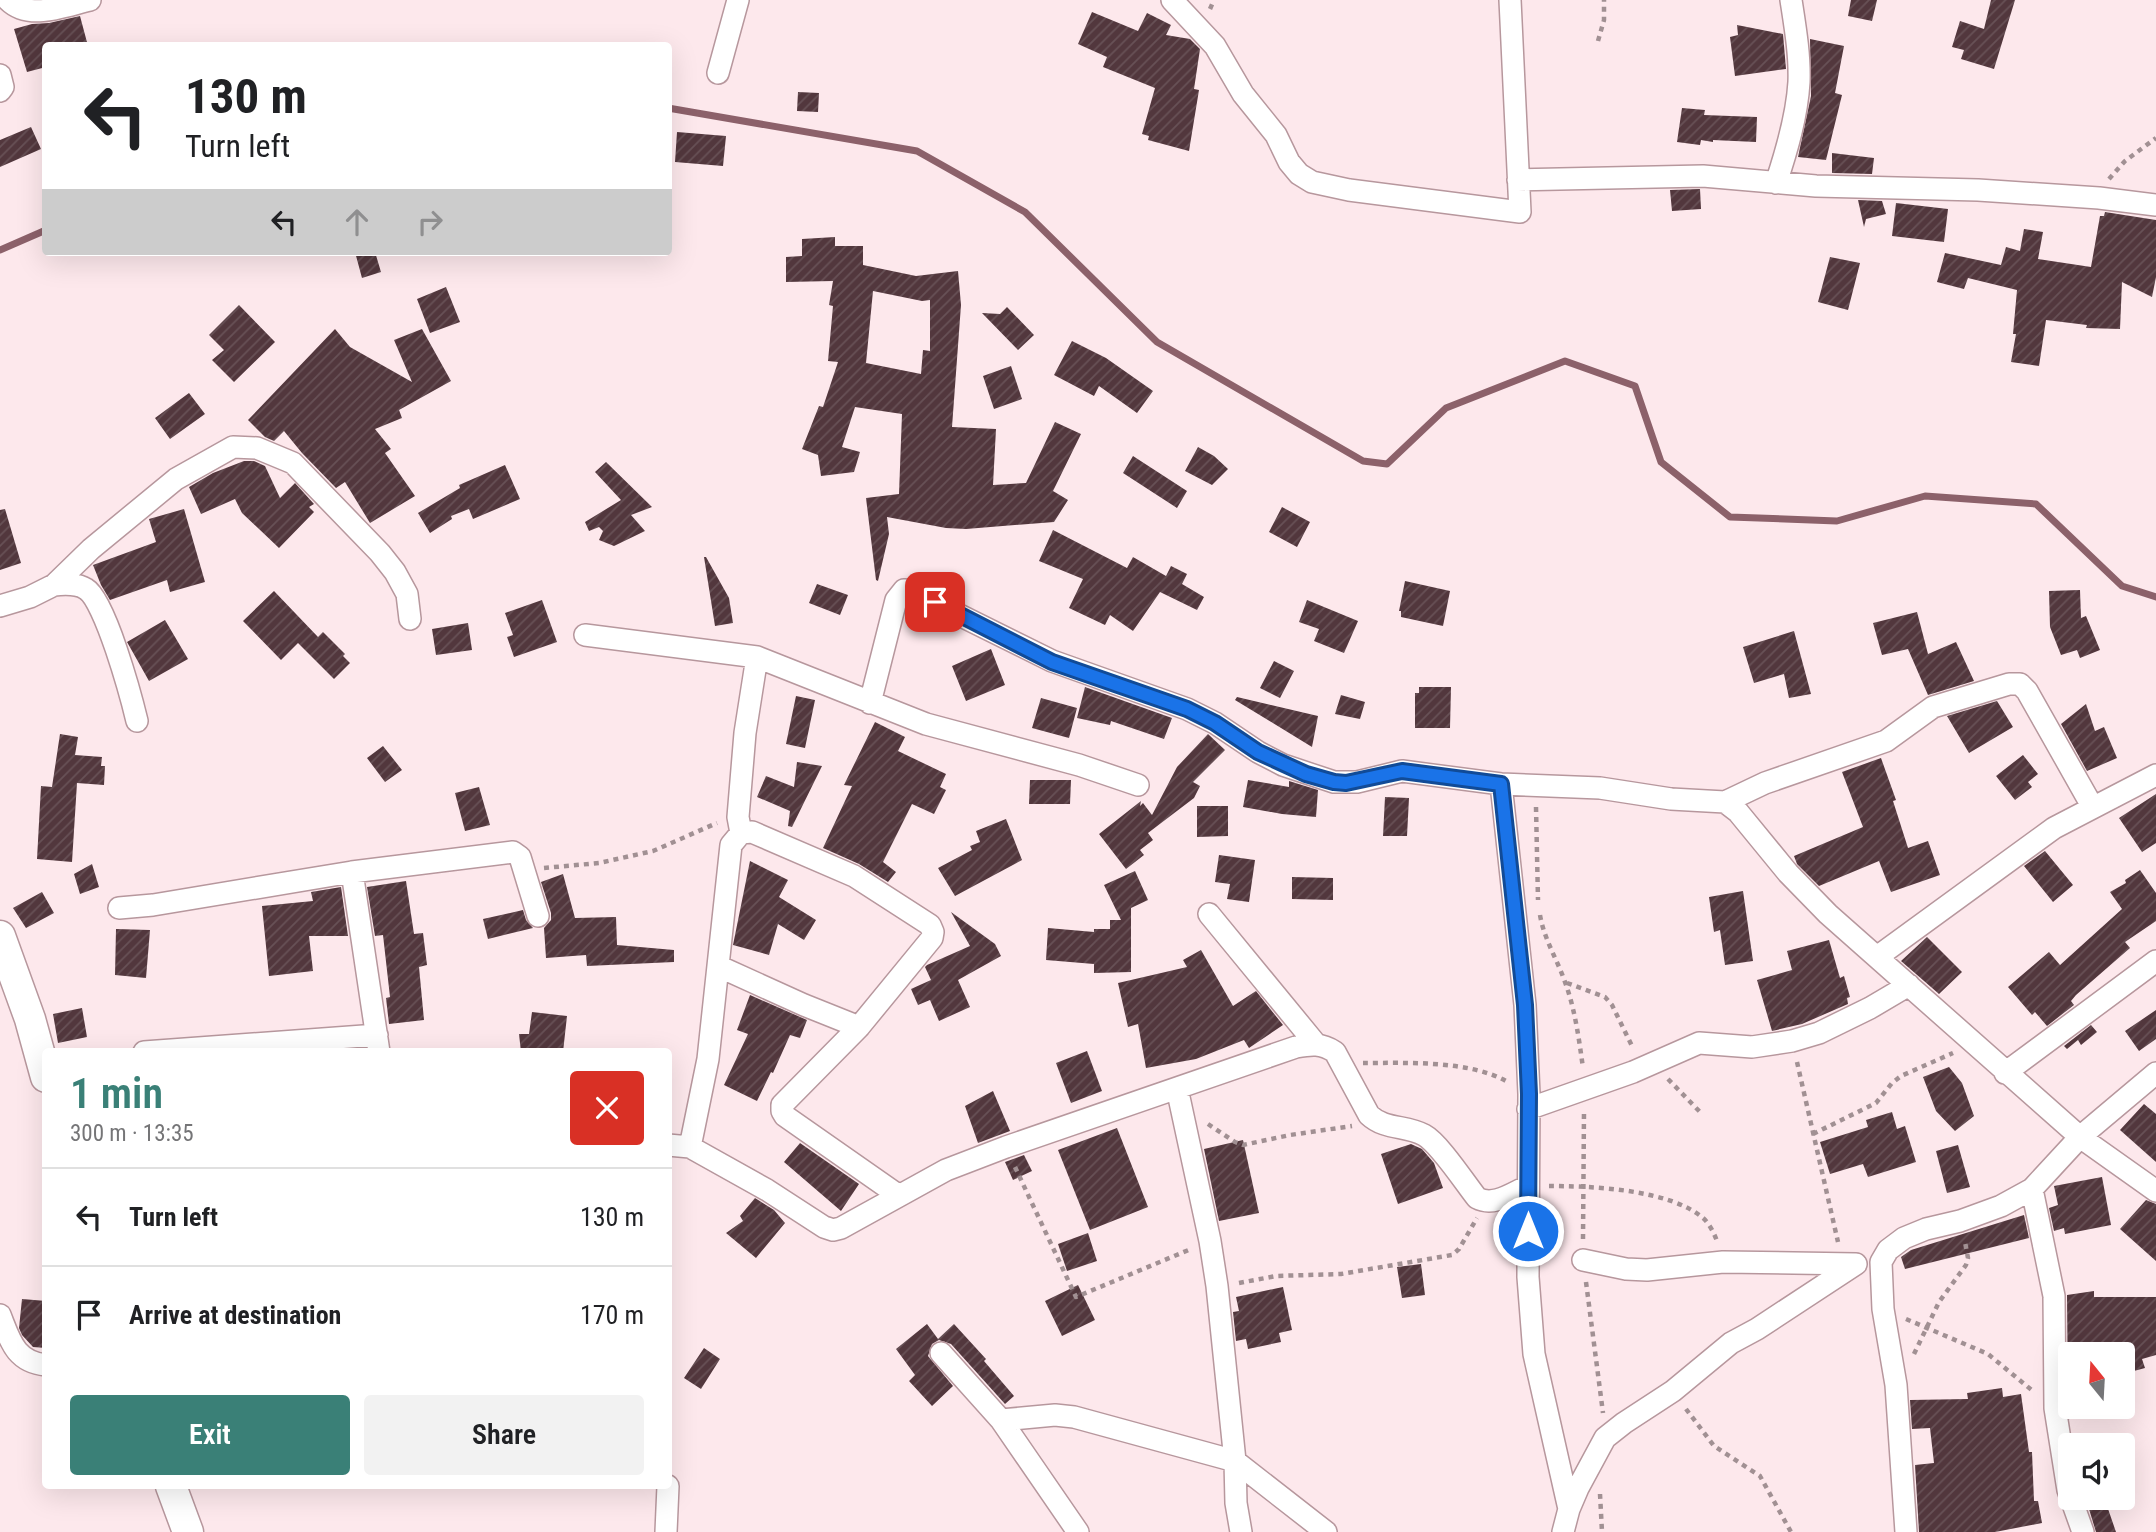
<!DOCTYPE html>
<meta charset="utf-8">
<style>
:root{--surface:#fff;--page:#f2f2f2;--text:#202124;--muted:#757577;--line:#e0e0e0;--accent:#3a8077}
body{margin:0;font-family:"Roboto Condensed",sans-serif;background:var(--page);color:var(--text);height:100vh;display:flex;flex-direction:column;font-size:26px;white-space:nowrap}
*{box-sizing:border-box;margin:0}
p{font-size:23px;color:var(--muted)}
.icon{flex:none;width:38px;height:38px;fill:none;stroke:currentColor;stroke-width:2;stroke-linecap:round;stroke-linejoin:round}
.map{position:relative;flex:1;overflow:hidden}
.sheet{position:absolute;left:42px;top:1048px;width:630px;height:441px;display:flex;flex-direction:column;background:var(--surface);border-radius:7px;box-shadow:0 7px 28px #0002}
.sheet>*{flex:none}
.banner{position:absolute;left:42px;top:42px;width:630px;height:214px;border-radius:7px;box-shadow:0 7px 28px #0002;background:#fff;color:var(--text);overflow:hidden}
.needle{width:46px;rotate:342deg}
.controls{position:absolute;left:2058px;top:1342px;display:grid;gap:14px}
.controls a{display:grid;place-items:center;width:77px;height:77px;border-radius:7px;background:var(--surface);box-shadow:0 7px 28px #0002;font-size:35px}
.pin{position:absolute;display:grid;place-items:center;width:60px;height:60px;color:#fff;margin:-30px;border-radius:14px;box-shadow:0 4px 10px #0006}
.me{position:absolute;width:77px;margin:-38px;rotate:0deg;stroke-linejoin:round;filter:drop-shadow(0 0 5px #0008)}
.turn{display:flex;align-items:center;gap:24px;height:147px;padding:0 28px;font-size:32px}
.turn .icon{width:91px;height:91px;stroke-width:2.5}
.turn b{display:block;font-size:49px;line-height:60px}
.lanes{display:flex;align-items:center;height:66px;padding:0 28px;background:#0003;justify-content:center;gap:35px;direction:ltr}
.lanes .off{opacity:.35}
.round{display:grid;place-items:center;flex:none;width:74px;height:74px;border-radius:7px;background:var(--page)}
.headline{display:flex;align-items:center;justify-content:space-between;height:119px;padding:0 28px}
h1{font-size:42px;font-weight:600;line-height:52px;color:var(--accent)}
.primary-button{display:flex;gap:14px;margin-top:auto;padding:14px 28px}
.primary-button a{flex:1;height:80px;border-radius:7px;background:var(--accent);color:#fff;font-size:28px;font-weight:600;line-height:80px;text-align:center}
.primary-button a+a{background:var(--page);color:var(--text)}
ul{padding:0;list-style:none}
li{display:flex;align-items:center;gap:21px;height:98px;padding:0 28px;border-top:2px solid var(--line)}
li div{flex:1}
li b{display:block;font-size:26px}
li em{font-style:normal}
.map>svg:first-child{display:block}
.lines{fill:none;stroke-linecap:round;stroke-linejoin:round}
.stream{stroke:#8c616a;stroke-width:7}
.building{fill:url(#building-hatch);fill-rule:evenodd}
.street-casing{stroke:#b7979d;stroke-width:24}
.secondary-casing{stroke:#b7979d;stroke-width:33}
.path{stroke:#a19093;stroke-width:4.5;stroke-dasharray:5 5;stroke-linecap:butt}
.street{stroke:#fff;stroke-width:21}
.secondary{stroke:#fff;stroke-width:30}
.route-casing{stroke:#114b97;stroke-width:18}
.route{stroke:#1a73e8;stroke-width:12}
</style>
<div class="map">
<svg width="2156" height="1532" viewBox="0 0 2156 1532">
<defs>
<pattern id="building-hatch" width="6" height="6" patternUnits="userSpaceOnUse" patternTransform="scale(1.75)"><rect width="6" height="6" fill="#52373d"/><path d="M-1 1l2-2M0 6l6-6M5 7l2-2" fill="none" stroke="#675156"/></pattern>
</defs>
<rect width="100%" height="100%" fill="#fde8ec"/>
<g class="lines">
<!-- stream -->
<path class="stream" d="M668,108L917,151L1025,212L1157,342L1363,461L1387,464L1446,408L1565,361L1635,386L1661,462L1730,517L1837,521L1925,496L2036,504L2122,586L2156,597
M0,250L46,230"/>
</g>
<!-- building -->
<path class="building" d="M1851,0H1877L1872,21L1848,16Z
M1991,0H2015L1994,69L1961,59L1964,50L1952,47L1960,21L1984,29Z
M1092,12L1138,31L1147,13L1171,25L1166,35L1190,39L1200,49L1194,89L1199,90L1189,151L1148,140L1149,136L1142,134L1155,88L1103,67L1107,57L1078,44Z
M80,16L88,46H46V67L27,72L14,29L32,24L49,23Z
M1737,25L1783,34L1786,69L1735,76L1730,37L1738,35Z
M1810,39L1844,46L1835,93L1842,95L1826,160L1798,157L1811,96Z
M798,92L819,93L818,112L797,111Z
M1682,108L1705,110L1704,115L1757,117L1756,142L1713,140V142L1701,140L1700,145L1677,142Z
M31,127L41,149L0,167V140Z
M677,132L726,136L723,166L675,162Z
M1832,153L1874,158L1872,174L1832,173Z
M1700,189L1701,209L1672,211L1670,190Z
M1858,200L1882,201L1886,214L1866,219L1864,227Z
M1896,203L1948,209L1944,242L1892,236Z
M2105,212L2156,220V277L2152,297L2122,282L2120,329L2086,328L2087,325L2046,320L2039,366L2011,362L2016,334H2013L2017,290L1968,278L1964,289L1937,282L1945,253L2001,265L2006,247L2020,251L2024,229L2043,232L2038,259L2091,267L2100,216H2104Z
M835,237V246H863V265L916,276L958,271L961,305L952,427L996,429L993,485L1026,483L1055,422L1081,434L1053,491L1068,500L1054,522L966,529L946,528L887,517L889,534L878,581L876,580L866,498L899,494L902,414L855,407L842,447L860,452L854,472L821,476L818,455L802,449L819,406L823,407L838,362L828,361L833,306L829,305L833,281L786,282V257L802,256V239ZM873,291L922,301L930,300V351L923,350L921,374L866,363Z
M355,252H375L381,272L362,278Z
M1830,257L1860,263L1848,310L1818,302Z
M446,287L460,322L430,333L417,299Z
M239,305L275,342L234,382L212,360L224,350L209,335Z
M1007,307L1034,335L1018,350L982,313L1000,314Z
M335,329L350,347L412,382L394,340L422,329L451,381L399,410L402,418L375,429L391,449L385,453L415,496L370,523L345,482L336,488L302,453L284,431L274,441L265,437L248,420Z
M1072,341L1106,358L1153,391L1137,413L1099,386L1094,396L1054,375Z
M1011,366L1022,399L994,409L983,376Z
M189,393L205,414L170,439L155,418Z
M1198,447L1214,456L1228,469L1212,485L1185,471Z
M1133,456L1187,491L1177,508L1123,473Z
M244,461H254L265,466L280,498L295,483L314,504L309,507L314,512L279,548L242,513L235,499L201,514L189,487L213,473Z
M606,462L652,507L631,515L645,531L614,546L599,540L603,531L599,527L589,531L585,522L621,500L595,472Z
M505,465L520,499L473,519L469,509L451,516L452,519L430,533L418,513L460,488L459,485Z
M1282,507L1310,522L1297,547L1269,532Z
M5,509L21,563L0,570V510Z
M184,509L205,582L170,592L167,580L110,600L101,585L93,565L156,542L149,519Z
M1053,530L1127,568L1133,557L1166,576L1171,566L1187,574L1182,584L1204,597L1197,610L1160,592L1133,631L1110,615L1105,625L1069,608L1083,579L1039,561Z
M704,557H706L729,598L733,623L715,626Z
M1405,581L1450,591L1443,626L1401,617V611H1399Z
M817,584L848,595L840,615L809,603Z
M2080,590L2081,618L2086,616L2100,650L2080,658L2077,650L2061,655L2050,627L2049,591Z
M274,591L318,637L323,632L345,654L343,656L350,663L334,679L298,643L281,660L243,621Z
M542,600L557,642L514,657L507,637L513,635L505,613Z
M1307,600L1358,621L1344,653L1314,641L1319,629L1299,622Z
M1917,612L1928,654L1956,642L1974,681L1928,695L1908,649L1882,655L1873,623Z
M165,620L188,659L149,681L127,642Z
M468,623L472,650L436,655L432,629Z
M1794,631L1811,694L1789,698L1784,674L1754,683L1743,647Z
M991,649L1005,685L966,701L952,666Z
M1274,661L1294,671L1280,698L1260,688Z
M1085,687L1172,718L1164,739L1111,721L1110,725L1077,718Z
M1419,687H1451L1450,728H1415V693H1419Z
M1341,695L1365,702L1360,719L1335,714Z
M796,696L815,700L805,748L786,744Z
M1237,697L1318,716L1312,747L1235,700Z
M1041,698L1077,708L1069,738L1032,728Z
M1997,701L2013,727L1969,753L1947,716Z
M2086,704L2095,731L2104,727L2117,758L2087,771L2061,724Z
M875,722L905,737L898,751L946,774L940,787L946,790L934,814L912,804L883,862L896,872L888,882L859,864L823,848L852,786L844,785Z
M60,734L78,737L75,755L102,757L101,766H105L104,785L77,783L72,862L37,859L41,786L52,787Z
M1208,734L1225,750L1193,782L1200,786L1194,798L1148,833L1153,840L1140,850L1144,855L1126,869L1099,834L1141,801L1140,806L1143,803L1152,815L1177,767Z
M383,746L402,770L385,782L367,758Z
M2023,755L2038,774L2028,782L2032,787L2015,800L1996,776Z
M1881,758L1896,800L1893,801L1908,848L1928,841L1940,875L1891,892L1879,861L1819,886L1797,864L1794,856L1863,827L1842,772Z
M797,762L822,766L792,827L788,826L790,811L757,797L766,776L794,787Z
M1030,780H1071L1070,804H1029Z
M1248,780L1289,787V781L1318,790L1316,817L1282,814L1243,807Z
M479,787L490,825L465,831L455,793Z
M2156,794V843L2142,852L2119,818Z
M1385,797L1409,798L1407,836H1383Z
M1197,806H1228V836L1197,837Z
M1006,819L1022,860L955,896L938,868L972,850L970,846L980,842L976,831Z
M2045,851L2073,885L2053,902L2024,866Z
M1219,855L1255,860L1249,902L1227,899L1230,884L1215,882Z
M750,861L788,880L779,897L816,920L804,940L778,924L769,955L733,945Z
M92,864L99,887L80,894L74,874Z
M2140,870L2156,893V921L2125,942L2130,948L2076,995L2071,1001L2074,1005L2047,1026L2035,1012L2032,1015L2008,987L2049,952L2060,965L2122,909L2110,892L2126,883L2125,880Z
M1135,871L1148,900L1131,908V972L1094,973V964L1046,960L1048,928L1094,932V929H1110V920H1121L1104,885Z
M563,874L575,918L616,917L617,945L674,950V962L587,966L586,955L546,958L544,928L551,920V913L541,882Z
M1292,877L1333,878V900L1292,899Z
M406,881L414,934L423,933L427,965L419,967L424,1020L389,1024L386,998L390,997L383,935L375,936L367,887Z
M341,887L348,936H309L313,971L269,976L262,906L313,901L311,892Z
M1743,891L1753,961L1725,965L1720,930L1714,932L1709,897Z
M42,892L54,913L26,928L13,908Z
M523,910L526,920L533,928L488,939L483,919Z
M951,912L995,944L1001,956L958,980L970,1007L939,1021L930,1000L918,1005L911,989L931,980L925,967L927,965L970,946Z
M116,929L150,930L146,978L115,975Z
M1927,937L1962,972L1939,994L1901,961Z
M1829,940L1840,978L1844,976L1850,997L1847,998L1848,1004L1802,1024L1772,1031L1757,980L1792,970L1787,951Z
M1201,950L1233,1006L1256,991L1283,1025L1249,1048L1244,1040L1196,1059L1146,1068L1138,1024L1128,1027L1118,983L1187,967L1183,960Z
M750,995L807,1020L800,1038L790,1035L773,1073L771,1072L757,1101L724,1085L748,1034L737,1030Z
M82,1008L87,1037L58,1043L53,1014Z
M2156,1010V1039L2139,1051L2125,1031Z
M532,1012L567,1016L563,1052H521L519,1034H529Z
M2091,1025L2097,1032L2081,1045L2078,1040L2067,1049L2064,1046Z
M1087,1051L1102,1091L1071,1103L1056,1063Z
M1949,1067L1962,1083L1974,1116L1955,1131L1936,1111L1923,1077Z
M993,1091L1010,1131L978,1143L965,1106Z
M2144,1104L2156,1114V1162L2120,1130Z
M1892,1112L1897,1129L1905,1126L1916,1162L1868,1177L1863,1164L1830,1174L1820,1142L1868,1127L1866,1120Z
M1117,1128L1148,1207L1090,1230L1058,1150Z
M1243,1140L1259,1213L1219,1221L1204,1149Z
M800,1143L859,1184L841,1211L784,1162Z
M1411,1144L1422,1149L1434,1163L1443,1188L1398,1204L1381,1154Z
M1958,1145L1970,1187L1947,1193L1936,1151Z
M1024,1155L1032,1171L1013,1180L1005,1162Z
M2102,1177L2111,1225L2065,1234L2064,1228L2054,1231L2049,1208L2058,1205L2054,1186Z
M755,1198L774,1210L785,1223L756,1258L726,1233L743,1221L740,1216Z
M2146,1200L2156,1204V1261L2120,1229Z
M2024,1215L2029,1238L1905,1269L1901,1257L1911,1250Z
M1088,1233L1097,1261L1067,1271L1058,1244Z
M1421,1264L1425,1295L1402,1298L1397,1267Z
M1078,1285L1095,1320L1062,1336L1045,1301Z
M1283,1287L1292,1330L1279,1333L1281,1342L1248,1349L1246,1339L1236,1341L1233,1312L1239,1311L1236,1297Z
M2094,1291V1297H2156V1355L2142,1359L2145,1368L2123,1374V1354H2070V1420L2068,1407L2067,1295Z
M22,1299L46,1301V1348L33,1347L22,1335L19,1328Z
M927,1324L938,1339L954,1324L986,1359L984,1361L1014,1396L1005,1404L951,1344L939,1340L932,1344L928,1356L953,1386L932,1406L909,1381L915,1375L896,1349Z
M704,1348L720,1359L701,1389L684,1378Z
M2002,1388L2003,1397L2021,1394L2029,1452H2032L2034,1501H2038L2042,1523L1995,1532H1919L1915,1465L1934,1463L1930,1428L1912,1429L1910,1400L1968,1399L1967,1393Z
M2106,1503L2116,1532H2096L2089,1509Z"/>
<g class="lines">
<defs>
<path id="street" d="M8,0C29,21 64,6 90,0
M1172,0L1215,46L1243,94L1276,135L1289,162L1299,174L1312,182L1349,190L1520,212L1510,0
M718,73L738,0
M0,75L3,87L0,91
M1518,180L1703,176L1816,186L1978,190L2099,198L2156,205
M1776,183C1787,150 1797,116 1799,82C1800,55 1795,26 1791,0
M54,585C64,584 77,583 86,589C105,600 131,696 137,721
M0,606L30,597L54,585L91,549L176,479L233,447L257,448L293,463L380,553L395,572L407,594L410,619
M585,635L757,657L926,724L1079,765L1138,785
M870,703L896,600L904,590L911,591L1052,661L1187,709L1215,723L1258,752L1283,765L1334,782H1357L1402,771L1501,784L1600,788L1671,799L1725,802L1738,812L1788,873L1828,914L2080,1137L2156,1191
M1501,784L1525,1005L1529,1094L1528,1277L1534,1354L1569,1509
M1725,802L1765,783L1886,741L1933,707L2009,684H2020L2027,691L2092,806
M741,833L738,817L745,733L757,657
M352,872L379,1052
M119,908L153,905L352,872L513,852L520,857L538,916
M1209,914L1315,1043
M1877,957L2054,828L2156,775
M718,966L804,1005L859,1027
M144,1052L377,1035
M2005,1073L2156,961
M1177,1088L1210,1241L1217,1286L1235,1461L1236,1503L1241,1532
M1528,1109L1633,1072L1699,1043L1752,1047L1792,1041L1819,1033L1870,1008L1909,985
M668,1145L690,1147L767,1190L824,1227L833,1230L841,1228L946,1170L1006,1147L1296,1047C1312,1044 1321,1043 1335,1052L1369,1115C1385,1130 1406,1125 1424,1135C1439,1143 1465,1183 1477,1198C1494,1207 1512,1193 1528,1186
M690,1147L708,1059L731,845L741,833L752,832L854,876L930,925L933,932L932,938L859,1027L782,1105V1111L785,1116L898,1195
M2032,1189L2054,1296L2055,1408L2068,1490L2083,1532
M1583,1260L1626,1269L1647,1270L1723,1262L1856,1264
M0,1315C10,1340 15,1362 46,1365
M941,1353L1001,1420L1078,1532
M1001,1420L1055,1415L1074,1417L1235,1461L1326,1532
M666,1532L668,1486
M1563,1532L1569,1509L1578,1488L1605,1438L1624,1423L1673,1391L1731,1343L1757,1329L1856,1264
M1906,1532L1896,1385L1883,1309L1881,1262L1888,1250L1904,1238L1926,1229L1960,1221L2001,1206L2032,1189L2080,1137L2156,1073"/>
<path id="secondary" d="M0,936L30,1019L46,1077
M171,1486L188,1532"/>
</defs>
<!-- street casing -->
<use href="#street" class="street-casing"/>
<!-- secondary casing -->
<use href="#secondary" class="secondary-casing"/>
<!-- path -->
<path class="path" d="M1210,9L1214,0
M1598,41L1604,20V0
M2109,179L2125,161L2156,138
M1536,807L1538,900
M544,868L599,863L653,851L717,823
M1540,915C1544,939 1557,959 1565,982C1575,1009 1579,1039 1583,1068
M1567,983L1605,997L1612,1005L1633,1048
M1797,1062L1838,1242
M1363,1063C1407,1063 1467,1060 1506,1081
M1668,1079L1701,1113
M1208,1124L1235,1142L1243,1145L1290,1135L1352,1126
M1813,1134L1876,1103L1892,1083L1901,1076L1953,1053
M1015,1167L1076,1297L1191,1249
M1549,1186C1591,1186 1669,1189 1703,1218C1709,1223 1714,1233 1717,1241
M1583,1239L1584,1111
M1586,1282L1603,1413
M1239,1283L1276,1276L1341,1274L1452,1255L1459,1249L1477,1218
M1906,1319L1988,1354L2034,1392
M1914,1354L1939,1302L1966,1265L1968,1258L1965,1242
M1686,1409L1714,1446L1760,1476L1791,1532
M1600,1494L1602,1532"/>
<!-- street -->
<use href="#street" class="street"/>
<!-- secondary -->
<use href="#secondary" class="secondary"/>
</g>
<g class="lines">
<defs>
<path id="route" d="M935,602L1052,662L1187,709L1215,723L1258,752L1306,774L1334,782L1346,783L1402,771L1501,784L1525,1005L1529,1094L1528,1231"/>
</defs>
<!-- route casing -->
<use href="#route" class="route-casing"/>
<!-- route -->
<use href="#route" class="route"/>
</g>
</svg>
<div class="controls">
<a><svg class="needle" viewBox="-14 -14 28 28"><path d="M0-13l5 13h-10z" fill="#e53935"/><path d="M0 13l5-13h-10z" fill="#757577"/></svg></a>
<a><svg class="icon" aria-label="sound" viewBox="0 0 24 24"><path d="M4 9h4l5-4v14l-5-4H4zM17 9q2 3 0 6"/></svg></a>
</div>
<div class="pin" style="left:935px;top:602px;background:#d93025"><svg class="icon" aria-label="arrive" viewBox="0 0 24 24"><path d="M6 21V4h12l-3 4 3 4H6"/></svg></div>
<svg class="me" style="left:1528px;top:1231px" viewBox="-20 -20 40 40"><circle r="17" fill="#1a73e8" stroke="#fff" stroke-width="3"/><path d="M0-11L8 9 0 5-8 9z" fill="#fff"/></svg>
<div class="banner">
<div class="turn"><svg class="icon" aria-label="left" viewBox="0 0 24 24"><path d="M17 20v-9H6M10 6l-5 5 5 5"/></svg><div><b>130 m</b>Turn left</div></div>
<div class="lanes"><svg class="icon" aria-label="left" viewBox="0 0 24 24"><path d="M17 20v-9H6M10 6l-5 5 5 5"/></svg><svg class="icon off" aria-label="ahead" viewBox="0 0 24 24"><path d="M12 20V5M6 11l6-6 6 6"/></svg><svg class="icon off" aria-label="right" viewBox="0 0 24 24"><path d="M7 20v-9h11M14 6l5 5-5 5"/></svg></div>
</div>
<section class="sheet">
<div class="headline"><div><h1>1 min</h1><p>300 m · 13:35</p></div><a class="round" style="background:#d93025;color:#fff"><svg class="icon" aria-label="close" viewBox="0 0 24 24"><path d="M6 6l12 12M18 6L6 18"/></svg></a></div>
<ul>
<li><svg class="icon" aria-label="left" viewBox="0 0 24 24"><path d="M17 20v-9H6M10 6l-5 5 5 5"/></svg><div><b>Turn left</b></div><em>130 m</em></li>
<li><svg class="icon" aria-label="arrive" viewBox="0 0 24 24"><path d="M6 21V4h12l-3 4 3 4H6"/></svg><div><b>Arrive at destination</b></div><em>170 m</em></li>
</ul>
<div class="primary-button"><a>Exit</a><a>Share</a></div>
</section>
</div>
